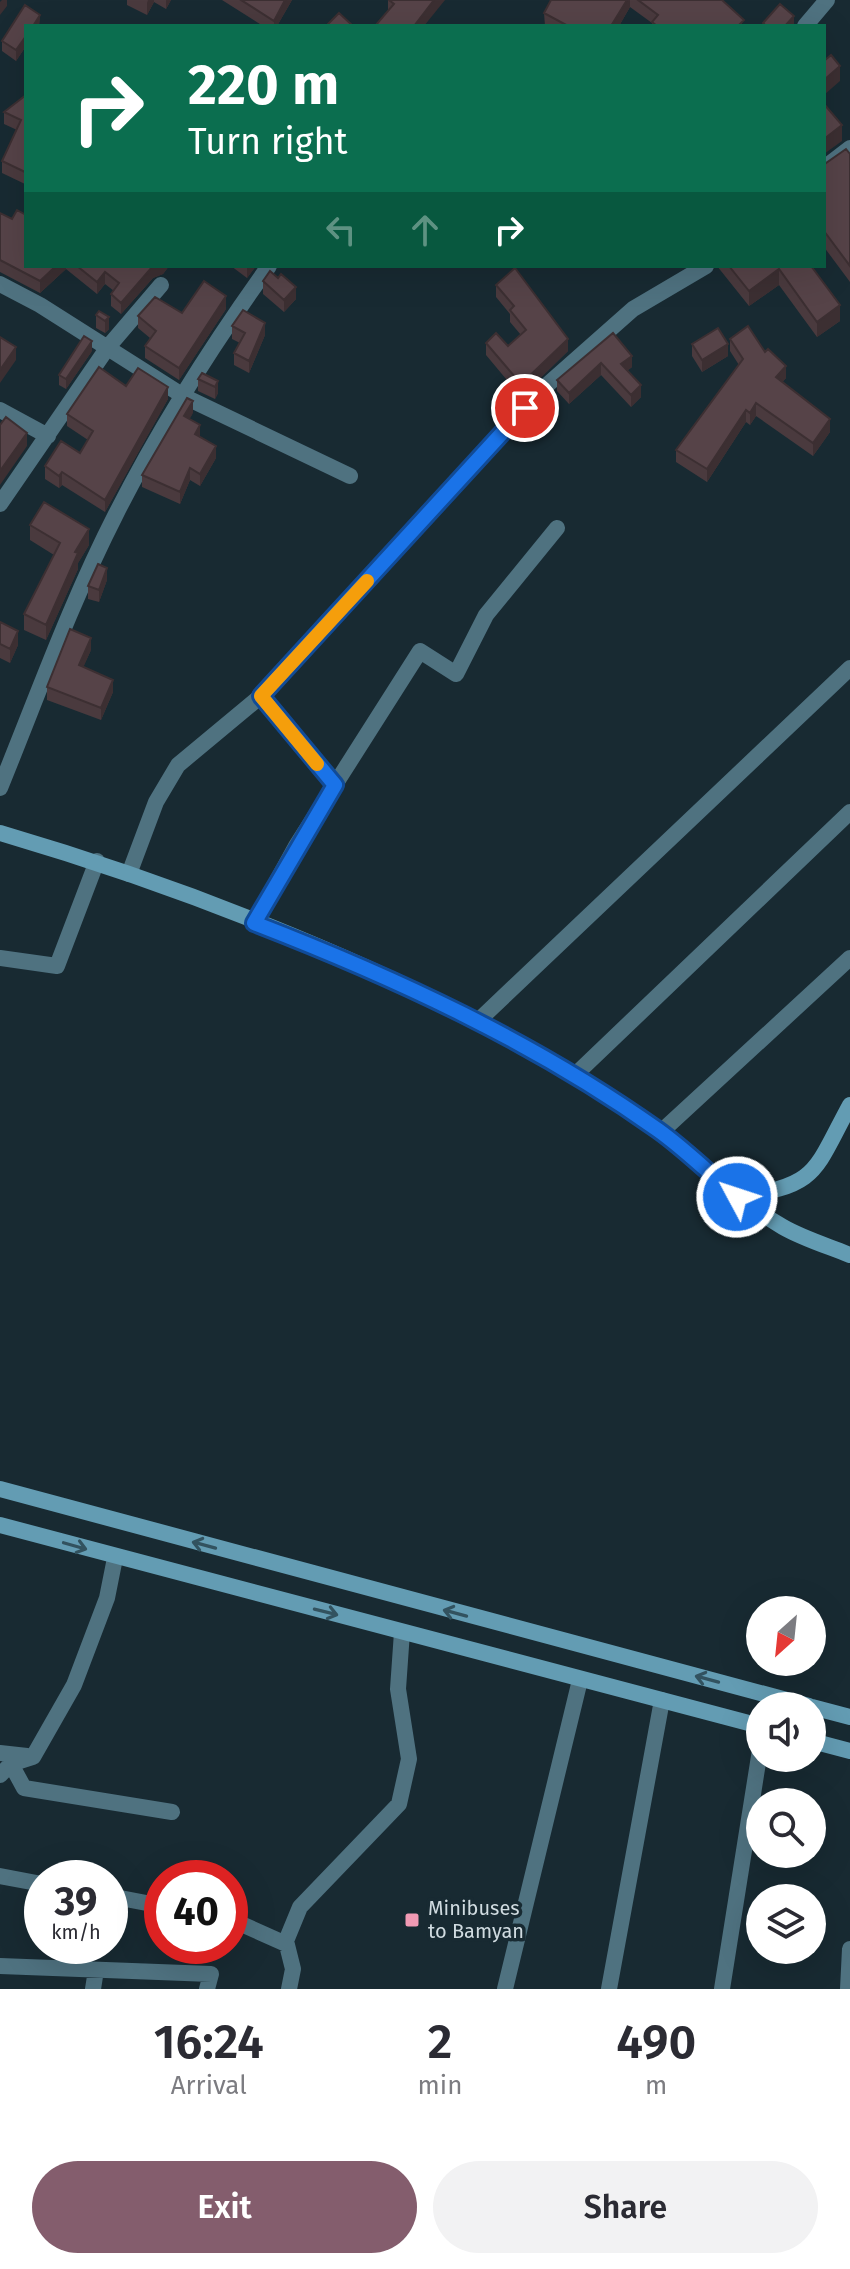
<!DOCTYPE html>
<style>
:root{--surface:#fff;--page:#f2f2f3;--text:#2b2b33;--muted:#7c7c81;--accent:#845d6d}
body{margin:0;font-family:"Fira Sans",sans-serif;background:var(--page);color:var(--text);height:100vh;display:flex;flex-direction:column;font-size:30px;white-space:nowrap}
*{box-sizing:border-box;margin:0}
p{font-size:26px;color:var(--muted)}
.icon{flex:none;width:44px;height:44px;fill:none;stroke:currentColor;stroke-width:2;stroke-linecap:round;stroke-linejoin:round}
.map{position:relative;height:1989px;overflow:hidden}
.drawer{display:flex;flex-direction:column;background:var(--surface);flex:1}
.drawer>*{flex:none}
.top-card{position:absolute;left:24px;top:24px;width:802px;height:244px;border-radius:0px;box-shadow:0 8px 32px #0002;background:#0b6e4f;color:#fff;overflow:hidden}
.needle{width:52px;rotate:207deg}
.fabs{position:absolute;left:746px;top:1596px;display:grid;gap:16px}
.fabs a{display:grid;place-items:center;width:80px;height:80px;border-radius:50%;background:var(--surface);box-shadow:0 8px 32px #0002;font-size:40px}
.speed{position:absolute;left:24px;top:1860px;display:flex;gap:16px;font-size:40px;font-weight:700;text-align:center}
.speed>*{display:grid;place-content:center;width:104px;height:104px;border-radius:50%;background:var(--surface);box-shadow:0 8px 32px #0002;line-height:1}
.speed small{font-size:20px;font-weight:400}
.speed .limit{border:12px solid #d22;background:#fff;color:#111}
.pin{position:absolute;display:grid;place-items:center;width:68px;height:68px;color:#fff;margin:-34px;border:4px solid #fff;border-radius:50%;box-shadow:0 2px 8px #0007}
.me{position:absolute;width:88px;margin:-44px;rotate:310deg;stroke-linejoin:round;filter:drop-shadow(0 0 6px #0008)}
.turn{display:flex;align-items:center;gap:28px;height:168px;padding:0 32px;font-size:36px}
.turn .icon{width:104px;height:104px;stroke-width:2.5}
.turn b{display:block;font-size:56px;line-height:68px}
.lanes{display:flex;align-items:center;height:76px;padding:0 32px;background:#0003;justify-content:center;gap:40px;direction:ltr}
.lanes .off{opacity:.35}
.eta{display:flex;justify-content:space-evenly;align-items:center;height:136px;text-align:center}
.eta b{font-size:48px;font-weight:600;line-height:56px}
.button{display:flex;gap:16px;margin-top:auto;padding:16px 32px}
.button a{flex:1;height:92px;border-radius:48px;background:var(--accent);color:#fff;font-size:32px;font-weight:600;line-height:92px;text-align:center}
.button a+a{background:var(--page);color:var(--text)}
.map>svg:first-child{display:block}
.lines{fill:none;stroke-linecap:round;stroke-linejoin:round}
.street{stroke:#4f7280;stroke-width:16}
.secondary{stroke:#639cb3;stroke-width:16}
.wall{fill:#4a3a3e}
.shaded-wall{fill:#3c2f32}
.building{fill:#564348;stroke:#3c2f32;stroke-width:2}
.oneway{stroke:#32525f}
.route-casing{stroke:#114b97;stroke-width:20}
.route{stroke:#1a73e8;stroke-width:14}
.slow{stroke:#f59e0b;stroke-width:14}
.poi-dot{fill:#f19ab4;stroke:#182a32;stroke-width:3}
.labels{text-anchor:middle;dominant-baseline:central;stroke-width:7;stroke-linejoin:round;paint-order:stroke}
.poi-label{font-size:20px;fill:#d0dbe0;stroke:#182a32;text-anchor:start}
</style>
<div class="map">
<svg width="850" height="1989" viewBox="0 0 850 1989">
<rect width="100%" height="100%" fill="#182a32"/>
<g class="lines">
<!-- street -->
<path class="street" d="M805,26L827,0
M824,168L850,148
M0,284L40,305L185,397L350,476
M0,410L48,436
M0,504L108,347L161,285
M261,696L335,785
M0,788C37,697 71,602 116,514C159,429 213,344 269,266
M129,874L156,802L178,765L261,696L546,386L633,309L706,266
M254,923L296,846L420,651L456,674L486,615L557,528
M0,958L57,966L97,861
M478,1021L850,668
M575,1075L850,812
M661,1132L850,958
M0,1753L27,1756
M11,1764L24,1788L172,1812
M0,1775L11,1764L33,1757L74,1685L107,1598L115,1558
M0,1876L42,1884
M110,1896L162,1906
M230,1919L286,1944
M0,1966L211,1974L207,1989
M93,1989L96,1970
M289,1989L293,1969L286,1941L300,1907L399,1804L409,1759L398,1689L402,1632
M505,1989L580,1680
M609,1989L662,1700
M722,1989L760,1750
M848,1989L850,1949"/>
<!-- secondary -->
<path class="secondary" d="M0,833C191,889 401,972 573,1074C604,1092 636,1112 664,1135C703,1167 739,1201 783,1227C804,1239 828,1246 850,1255
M737,1197C819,1185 813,1173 850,1105
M0,1489L809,1706
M0,1525L760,1726
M812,1707L850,1717
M812,1741L850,1751"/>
</g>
<!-- wall -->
<path class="wall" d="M127,0H171L166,9L154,2L147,15L127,5Z
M222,0H292L277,26H263Z
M388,0H445L388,11Z
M551,0H722L744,26H652V23L630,7L619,26H545L544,13Z
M40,15L39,26H26V46L16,61L2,51V41Z
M26,95L25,184L2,173V161L17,130L4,124V112Z
M850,154V282L824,247V162L826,163Z
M0,213L26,266H169L163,274L153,278L121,314L111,306V294L114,291L105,284L97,294L66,269L40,293L0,272Z
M231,266H256L247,278Z
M717,266H811L840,321L817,337L779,285L749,306Z
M278,278L296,299L284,312L263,294V281Z
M496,285L568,351L521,397L486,355V343L508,346L521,335L510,322V314L496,297Z
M226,309L179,380L145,358V346L150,338L138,328V316Z
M96,315L109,317V329L105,333L96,328Z
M232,326L265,335L249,373L234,365V353L240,343L232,339Z
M613,333L632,367L627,371L641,397L631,407L601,375L569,404L557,391V380Z
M730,339L765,352L786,378L782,382L830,432L813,456L756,416L750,425L746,422L707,482L676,462V450L739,365L730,351Z
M692,344L728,356L702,372L692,356Z
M92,351L66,389L59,385V375Z
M198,379L218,381V393L215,399L198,391Z
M126,386L168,399L105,512L62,485L59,488L45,479V466L80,453L88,440L67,426V414Z
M193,413L189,419L200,437L216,458L200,486L190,480L180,504L142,487V475Z
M30,525L89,545L78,563V569L46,640L24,630V614L54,555L30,540Z
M107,580L99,602L88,599V586Z
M0,622L18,645L10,663L0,658Z
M91,650L83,667L113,692L101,720L47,700V687Z"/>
<!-- shaded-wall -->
<path class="shaded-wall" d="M2,0H7V6L0,15V2Z
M148,0H154V2L147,15V3Z
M166,0H171L166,9Z
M285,0H292L277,26H274V21Z
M434,0H445L424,26H414Z
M627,0H630V7L619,26H611Z
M40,15L39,26H33Z
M794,16V26H785Z
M26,36V46L16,61V50Z
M840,66V81L824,95V80Z
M842,125V141L824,154V139Z
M56,266H66V269L40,293V281Z
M153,266H169L163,274L153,278L121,314V303Z
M247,266H256L247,278Z
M779,269V285L749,306V291Z
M105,272V284L97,294V282Z
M296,287V299L284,312V300Z
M226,296V309L179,380V368Z
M840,305V321L817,337V322Z
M109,317V329L105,333V321Z
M265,323V335L249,373V361Z
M568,339V351L521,397V384Z
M92,341V351L66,389V379Z
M728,344V356L702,372V360Z
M16,347V360L0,383V370Z
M632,356V367L621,376V364Z
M601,363V375L569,404V393Z
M786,366V378L776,390V377Z
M218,381V393L215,399V387Z
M641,385V397L631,407V395Z
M168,387V399L105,512V500Z
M193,401V413L184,429V416Z
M756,403V416L750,425V413Z
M746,410V422L707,482V469Z
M830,419V432L813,456V443Z
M200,425V437L195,434Z
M27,433V446L0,485V471Z
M216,446V458L200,486V474Z
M190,468V480L180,504V492Z
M62,472V485L59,488V476Z
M89,529V545L78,563V569L46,640V625L75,552Z
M107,568V580L99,602V590Z
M18,631V645L10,663V649Z
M91,638V650L79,677V665Z
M113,680V692L101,720V708Z"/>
<!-- building -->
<path class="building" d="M241,0H285L274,21Z
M389,0H434L414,26H375L394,4Z
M551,0H627L611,26H568L544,13Z
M638,0H722L744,20L738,26H657L652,22L658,15Z
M780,4L794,16L785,26H766L763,23Z
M25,5L40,15L33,26H26V36L16,50L2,41Z
M339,13L353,26H326Z
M831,55L840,66L824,80V61Z
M26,95V171L25,172L2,161L21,120L4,112Z
M824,104L842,125L824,139Z
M846,149L850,154V266L824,231V162L826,163Z
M17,210L26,215V266H56L40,281L0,260V213L12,219Z
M77,266H153L121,303L111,294L119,283L105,272L97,282Z
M729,266H811L840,305L817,322L779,269L749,291Z
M515,268L568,339L521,384L486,343L496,333L508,346L526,330L510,310L514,306L496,285Z
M270,271L278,278L281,274L296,287L284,300L263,281Z
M204,281L226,296L179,368L145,346L156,331L138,316L155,297L182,313Z
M243,310L265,323L249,361L234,353L245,333L232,326Z
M99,311L109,317L105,321L96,315Z
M748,326L765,352L768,349L786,366L776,377L830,419L813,443L756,403L750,413L746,410L707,469L676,450L743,359L730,339Z
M718,328L728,344L702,360L692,344Z
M613,333L632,356L621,364L641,385L631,395L601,363L569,393L557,380Z
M84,336L92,341L66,379L59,375Z
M0,337L16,347L0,370Z
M99,367L126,386L138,368L168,387L105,500L62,472L59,476L45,466L61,441L80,453L93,431L67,414Z
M202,373L218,381L215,387L198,379Z
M187,398L193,401L184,416L200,425L195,434L216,446L200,474L190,468L180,492L142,475Z
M6,417L27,433L0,471V425Z
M44,502L89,529L75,552L78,553L46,625L24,614L60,543L30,525Z
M98,564L107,568L99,590L88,586Z
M0,622L18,631L10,649L0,644Z
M70,629L91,638L79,665L113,680L101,708L47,687Z"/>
<!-- one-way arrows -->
<defs><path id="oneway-shaft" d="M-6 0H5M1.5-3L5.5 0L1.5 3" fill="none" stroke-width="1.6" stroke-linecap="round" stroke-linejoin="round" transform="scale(2)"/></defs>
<g class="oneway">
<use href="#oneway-shaft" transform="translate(204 1545) rotate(-165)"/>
<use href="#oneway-shaft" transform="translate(75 1546) rotate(16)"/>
<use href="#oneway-shaft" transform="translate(326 1612) rotate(14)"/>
<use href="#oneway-shaft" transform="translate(455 1613) rotate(-165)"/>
<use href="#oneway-shaft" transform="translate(707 1679) rotate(-165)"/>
</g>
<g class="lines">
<defs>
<path id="route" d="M525,408L261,696L335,785L254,923C396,978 534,1042 658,1130C686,1150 711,1175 737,1197"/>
</defs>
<!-- route casing -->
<use href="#route" class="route-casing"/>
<!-- route -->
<use href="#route" class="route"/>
<!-- slow -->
<path class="slow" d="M317,764L261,696L367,581"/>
</g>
<!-- markers -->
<rect class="poi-dot" x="404" y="1912" width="16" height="16" rx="4"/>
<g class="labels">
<!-- poi labels -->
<g class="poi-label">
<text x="428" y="1908">Minibuses<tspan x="428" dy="23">to Bamyan</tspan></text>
</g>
</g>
</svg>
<div class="fabs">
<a><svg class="needle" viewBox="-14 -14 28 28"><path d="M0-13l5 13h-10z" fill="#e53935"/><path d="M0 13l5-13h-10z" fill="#7c7c81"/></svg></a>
<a><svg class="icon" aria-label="sound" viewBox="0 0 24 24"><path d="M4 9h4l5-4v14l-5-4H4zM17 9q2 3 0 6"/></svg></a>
<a><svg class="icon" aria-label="search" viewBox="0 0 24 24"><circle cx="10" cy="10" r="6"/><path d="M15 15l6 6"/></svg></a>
<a><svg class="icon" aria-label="layers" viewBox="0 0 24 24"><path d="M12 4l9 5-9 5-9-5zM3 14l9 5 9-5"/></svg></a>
</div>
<div class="speed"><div>39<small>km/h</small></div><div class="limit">40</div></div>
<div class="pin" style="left:525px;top:408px;background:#d93025"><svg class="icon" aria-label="arrive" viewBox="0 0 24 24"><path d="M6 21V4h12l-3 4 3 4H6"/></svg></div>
<svg class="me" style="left:737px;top:1197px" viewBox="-20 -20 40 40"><circle r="17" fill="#1a73e8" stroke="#fff" stroke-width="3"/><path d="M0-11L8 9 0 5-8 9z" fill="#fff"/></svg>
<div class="top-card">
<div class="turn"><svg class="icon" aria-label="right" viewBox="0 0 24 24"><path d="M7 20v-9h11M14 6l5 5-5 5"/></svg><div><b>220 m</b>Turn right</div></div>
<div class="lanes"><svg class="icon off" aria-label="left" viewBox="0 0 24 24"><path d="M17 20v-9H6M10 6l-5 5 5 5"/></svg><svg class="icon off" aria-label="ahead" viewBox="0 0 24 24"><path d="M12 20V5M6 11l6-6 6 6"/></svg><svg class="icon" aria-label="right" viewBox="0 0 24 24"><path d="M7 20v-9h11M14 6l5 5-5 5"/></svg></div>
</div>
</div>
<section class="drawer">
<div class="eta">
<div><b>16:24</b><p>Arrival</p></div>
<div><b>2</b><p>min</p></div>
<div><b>490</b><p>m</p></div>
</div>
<div class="button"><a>Exit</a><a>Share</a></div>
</section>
